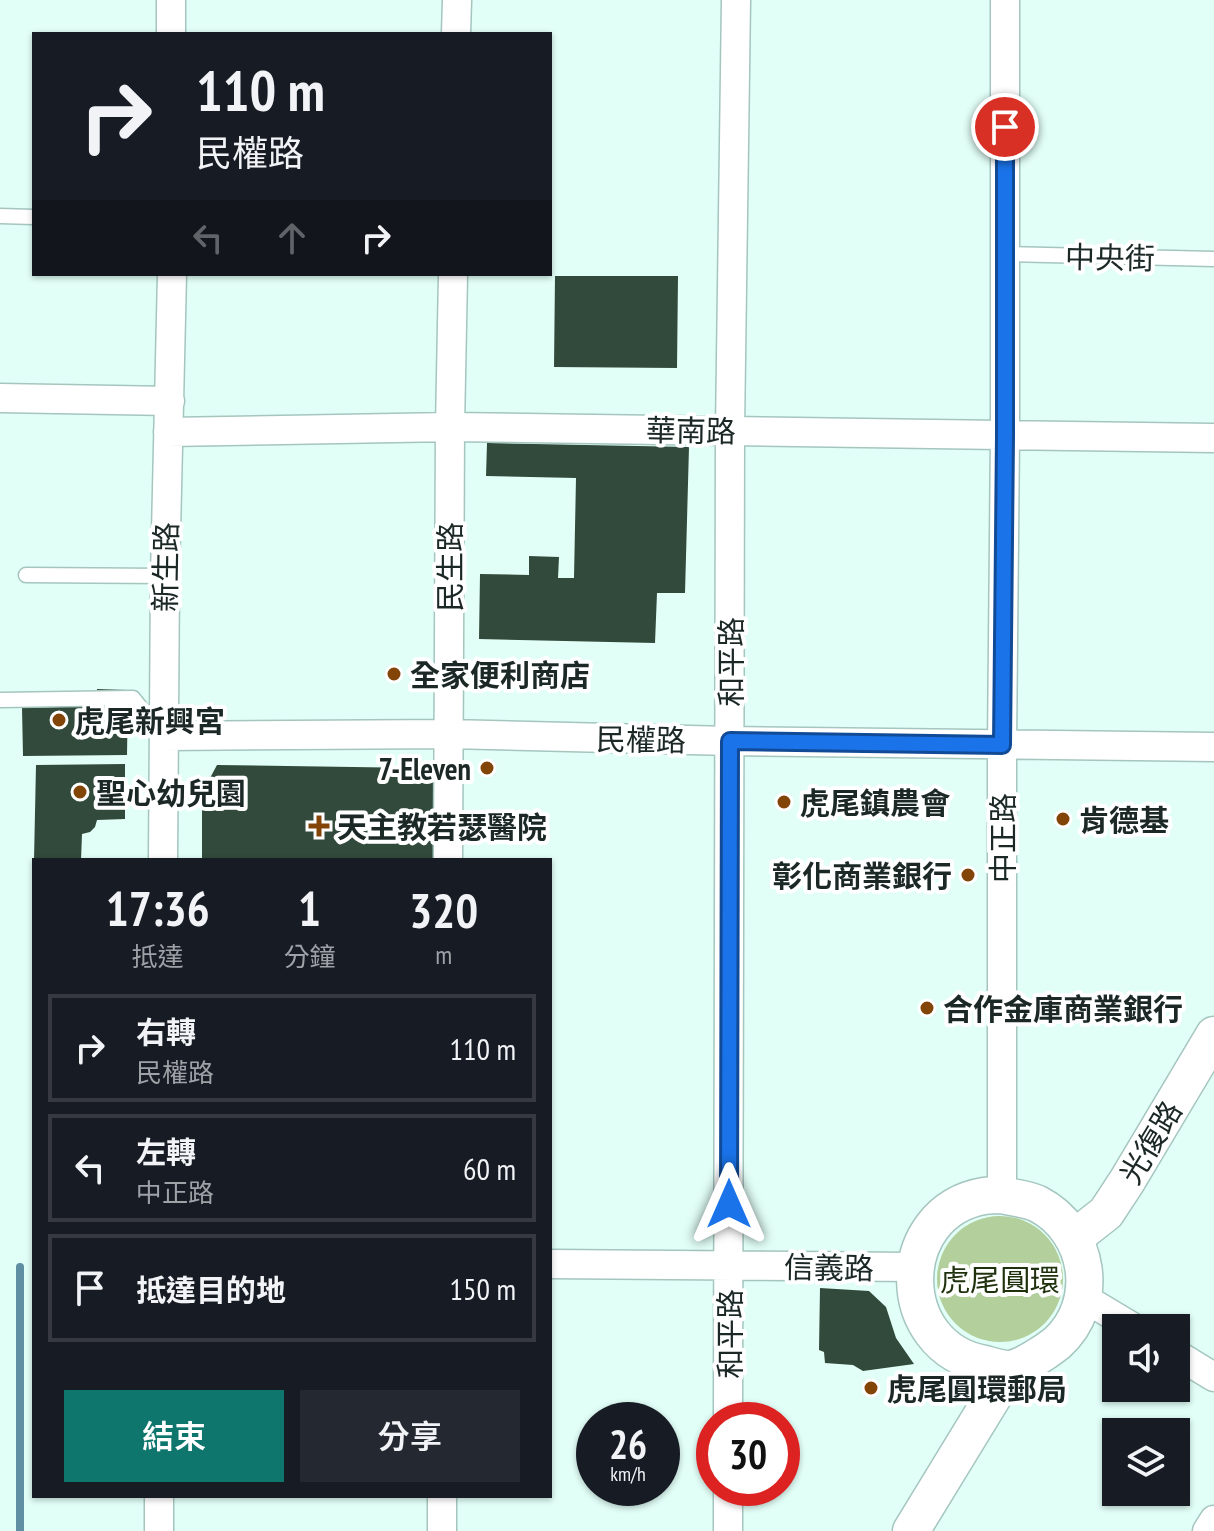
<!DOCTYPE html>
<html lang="zh-TW">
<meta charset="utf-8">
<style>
:root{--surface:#171b24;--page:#242831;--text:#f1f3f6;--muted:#9ea1a6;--line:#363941;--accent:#0f766e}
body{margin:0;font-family:"PT Sans Narrow","Noto Sans TC",sans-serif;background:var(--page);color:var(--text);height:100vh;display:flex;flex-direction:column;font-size:30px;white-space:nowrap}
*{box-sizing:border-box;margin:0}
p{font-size:26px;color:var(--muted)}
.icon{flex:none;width:44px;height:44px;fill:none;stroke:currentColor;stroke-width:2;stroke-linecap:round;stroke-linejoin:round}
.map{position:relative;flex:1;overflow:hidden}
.details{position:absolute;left:32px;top:858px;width:520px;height:640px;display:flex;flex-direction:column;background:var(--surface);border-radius:0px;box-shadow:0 2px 6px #0004}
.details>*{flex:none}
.hud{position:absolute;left:32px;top:32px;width:520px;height:244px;border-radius:0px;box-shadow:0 2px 6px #0004;background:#171b24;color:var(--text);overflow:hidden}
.controls{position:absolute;left:1102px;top:1314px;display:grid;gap:16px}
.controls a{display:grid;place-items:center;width:88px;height:88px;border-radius:0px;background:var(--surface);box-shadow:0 2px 6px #0004;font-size:40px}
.speed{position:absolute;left:576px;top:1402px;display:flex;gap:16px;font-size:40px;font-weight:700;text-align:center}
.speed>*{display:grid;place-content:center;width:104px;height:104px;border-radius:50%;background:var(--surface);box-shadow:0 2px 6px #0004;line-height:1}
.speed small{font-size:20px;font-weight:400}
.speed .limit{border:12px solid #d22;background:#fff;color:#111}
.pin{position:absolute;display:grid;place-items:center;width:68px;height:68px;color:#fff;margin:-34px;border:4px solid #fff;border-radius:50%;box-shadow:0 2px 8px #0007}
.me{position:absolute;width:88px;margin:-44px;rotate:0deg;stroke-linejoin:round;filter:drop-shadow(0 0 6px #0008)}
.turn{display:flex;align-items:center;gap:28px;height:168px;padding:0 32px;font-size:36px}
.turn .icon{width:104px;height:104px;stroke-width:2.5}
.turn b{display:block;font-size:56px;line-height:68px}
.lanes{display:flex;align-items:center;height:76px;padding:0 32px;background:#0003;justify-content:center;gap:40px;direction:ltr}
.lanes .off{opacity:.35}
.eta{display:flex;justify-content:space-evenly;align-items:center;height:136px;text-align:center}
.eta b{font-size:48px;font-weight:600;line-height:56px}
.cta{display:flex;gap:16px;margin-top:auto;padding:16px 32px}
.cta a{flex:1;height:92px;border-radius:0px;background:var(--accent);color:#fff;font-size:32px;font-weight:600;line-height:92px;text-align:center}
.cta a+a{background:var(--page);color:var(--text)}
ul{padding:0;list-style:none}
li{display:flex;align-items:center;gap:24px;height:108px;margin:0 16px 12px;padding:0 16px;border:4px solid var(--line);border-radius:0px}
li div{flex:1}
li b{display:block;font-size:30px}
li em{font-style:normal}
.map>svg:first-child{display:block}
.green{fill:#b3cf9c}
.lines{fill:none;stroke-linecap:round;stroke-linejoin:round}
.stream{stroke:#608ea3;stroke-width:8}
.building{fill:#324a3b}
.service-casing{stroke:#a4c6bf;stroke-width:17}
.minor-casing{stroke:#a4c6bf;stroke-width:31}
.tertiary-casing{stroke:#a4c6bf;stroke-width:39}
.service{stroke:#fff;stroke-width:14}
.minor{stroke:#fff;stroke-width:28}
.tertiary{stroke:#fff;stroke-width:36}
.route-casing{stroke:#114b97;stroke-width:20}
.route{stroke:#1a73e8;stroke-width:14}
.poi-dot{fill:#834408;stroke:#fff;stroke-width:3}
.labels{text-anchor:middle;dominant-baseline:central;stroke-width:8;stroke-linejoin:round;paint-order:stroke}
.street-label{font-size:30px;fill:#1b2826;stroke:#fff}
.poi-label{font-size:30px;font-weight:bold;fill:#1b2826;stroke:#fff;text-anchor:start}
.park-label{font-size:30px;fill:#1f310c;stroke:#fff}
</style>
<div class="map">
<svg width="1214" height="1531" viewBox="0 0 1214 1531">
<rect width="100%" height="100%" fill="#e1fef7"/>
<!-- green -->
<path class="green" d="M937 1279a63 63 0 1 1 126 0a63 63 0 1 1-126 0Z"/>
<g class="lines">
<!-- stream -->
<path class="stream" d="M20,1267V1531"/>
</g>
<!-- building -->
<path class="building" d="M555,276H678L677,368L554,367Z
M487,443L689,447L685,593H657L655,643L479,639L480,574L529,575V556L559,557L558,578H574L576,478L486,476Z
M97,689L128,690L127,755L23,756L22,708L97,706Z
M125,764V819L97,820L95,827L90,832L82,834L81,860H34L36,765Z
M217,765L419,768L438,787L436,860H202V793Z
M820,1288L869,1291L886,1307L896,1338L914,1364L863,1371L853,1365L825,1363L824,1352L819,1350Z"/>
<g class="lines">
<defs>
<path id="service" d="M0,216L34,217
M1005,254L1214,259
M26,575L165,576
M0,700L133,698L161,733"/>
<path id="minor" d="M171,0V34
M456,34L457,0
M0,398L170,401
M168,432L450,427L1214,438
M164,736L449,734L730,741L1214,747
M163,860L165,576L172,274
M448,860L450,427L453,274
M1002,1195V745L1005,436V0
M550,1264L915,1267
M1084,1298L1134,1328
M1176,1354L1214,1377
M728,1420L730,430L736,0
M159,1531V1496
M442,1531V1496
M728,1531V1488
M1207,1531L1214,1520"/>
<path id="tertiary" d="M1002,1195C1014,1198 1028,1199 1038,1204C1090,1231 1101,1303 1057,1343C1047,1351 1022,1368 1009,1369C1002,1369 992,1366 985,1364C892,1348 892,1212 984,1196C990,1195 997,1195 1002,1195Z
M1074,1238L1106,1213L1127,1181L1214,1035
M911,1531L1010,1369"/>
</defs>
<!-- service casing -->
<use href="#service" class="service-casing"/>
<!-- minor casing -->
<use href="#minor" class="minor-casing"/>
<!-- tertiary casing -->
<use href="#tertiary" class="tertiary-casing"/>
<!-- service -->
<use href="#service" class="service"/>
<!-- minor -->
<use href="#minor" class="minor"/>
<!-- tertiary -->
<use href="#tertiary" class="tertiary"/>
</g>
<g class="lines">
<defs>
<path id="route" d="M729,1204L730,741L1002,745L1005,436V127"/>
</defs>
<!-- route casing -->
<use href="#route" class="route-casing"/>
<!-- route -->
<use href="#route" class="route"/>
</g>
<!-- markers -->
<g class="poi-dot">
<circle cx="394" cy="674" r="8"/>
<circle cx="59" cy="720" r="8"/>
<circle cx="487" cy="768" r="8"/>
<circle cx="80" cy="792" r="8"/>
<circle cx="784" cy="802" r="8"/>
<circle cx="1063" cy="819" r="8"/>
<path d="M315 814h8v8h8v8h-8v8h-8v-8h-8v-8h8z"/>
<circle cx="968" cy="875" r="8"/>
<circle cx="927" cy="1008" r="8"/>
<circle cx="871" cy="1388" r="8"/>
</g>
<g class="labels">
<!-- street labels -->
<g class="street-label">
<text transform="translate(1110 257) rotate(1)">中央街</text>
<text transform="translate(691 430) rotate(1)">華南路</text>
<text transform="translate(165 567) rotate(-89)">新生路</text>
<text transform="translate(449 567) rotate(-90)">民生路</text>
<text transform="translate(730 662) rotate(-90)">和平路</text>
<text transform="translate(641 739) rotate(1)">民權路</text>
<text transform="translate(1002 838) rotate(-90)">中正路</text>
<text transform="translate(1150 1142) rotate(-59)">光復路</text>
<text transform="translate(829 1267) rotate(1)">信義路</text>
<text transform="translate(729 1334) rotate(-90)">和平路</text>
</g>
<!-- poi labels -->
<g class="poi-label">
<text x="410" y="674">全家便利商店</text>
<text x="75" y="720">虎尾新興宮</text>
<text x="471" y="768" text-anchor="end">7-Eleven</text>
<text x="96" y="792">聖心幼兒園</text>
<text x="800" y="802">虎尾鎮農會</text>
<text x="1079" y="819">肯德基</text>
<text x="337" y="826">天主教若瑟醫院</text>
<text x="952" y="875" text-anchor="end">彰化商業銀行</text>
<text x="943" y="1008">合作金庫商業銀行</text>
<text x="887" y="1388">虎尾圓環郵局</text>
</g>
<!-- park labels -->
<g class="park-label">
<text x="1000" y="1279">虎尾圓環</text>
</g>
</g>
</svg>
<div class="controls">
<a><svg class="icon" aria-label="sound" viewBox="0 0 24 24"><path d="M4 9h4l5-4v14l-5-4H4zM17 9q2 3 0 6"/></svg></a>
<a><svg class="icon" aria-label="layers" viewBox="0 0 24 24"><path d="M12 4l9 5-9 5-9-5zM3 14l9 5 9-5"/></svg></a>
</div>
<div class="speed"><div>26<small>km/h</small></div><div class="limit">30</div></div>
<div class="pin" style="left:1005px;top:127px;background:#d93025"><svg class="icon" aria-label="arrive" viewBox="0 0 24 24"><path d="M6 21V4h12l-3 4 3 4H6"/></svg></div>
<svg class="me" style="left:729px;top:1204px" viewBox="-20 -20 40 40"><path d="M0-17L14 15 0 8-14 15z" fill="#1a73e8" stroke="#fff" stroke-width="4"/></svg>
<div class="hud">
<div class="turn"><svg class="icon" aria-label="right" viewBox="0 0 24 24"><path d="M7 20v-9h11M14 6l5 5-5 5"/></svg><div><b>110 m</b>民權路</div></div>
<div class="lanes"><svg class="icon off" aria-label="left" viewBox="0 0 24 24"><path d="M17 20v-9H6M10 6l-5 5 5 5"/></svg><svg class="icon off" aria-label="ahead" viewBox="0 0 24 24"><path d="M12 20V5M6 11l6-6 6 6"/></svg><svg class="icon" aria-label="right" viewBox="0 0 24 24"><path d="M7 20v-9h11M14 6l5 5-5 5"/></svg></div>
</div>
<section class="details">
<div class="eta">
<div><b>17:36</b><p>抵達</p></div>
<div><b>1</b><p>分鐘</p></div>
<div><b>320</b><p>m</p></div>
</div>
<ul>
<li><svg class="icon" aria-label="right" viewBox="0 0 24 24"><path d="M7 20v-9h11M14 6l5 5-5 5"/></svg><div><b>右轉</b><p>民權路</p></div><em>110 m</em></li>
<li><svg class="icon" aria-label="left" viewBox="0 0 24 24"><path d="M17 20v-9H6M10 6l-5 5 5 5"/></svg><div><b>左轉</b><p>中正路</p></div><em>60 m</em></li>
<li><svg class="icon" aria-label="arrive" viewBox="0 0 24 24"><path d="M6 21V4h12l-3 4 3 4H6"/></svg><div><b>抵達目的地</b></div><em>150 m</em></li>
</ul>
<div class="cta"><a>結束</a><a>分享</a></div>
</section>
</div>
